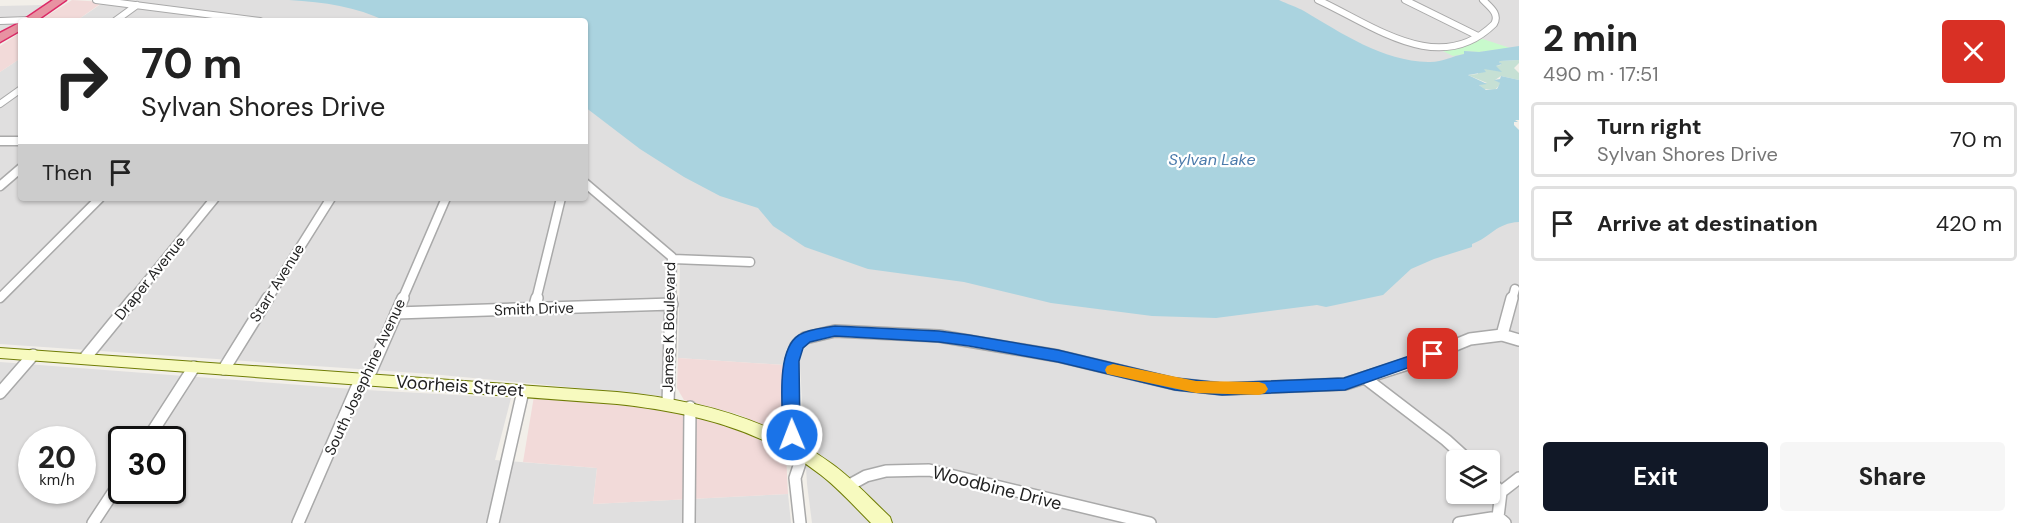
<!DOCTYPE html>
<meta charset="utf-8">
<style>
:root{--surface:#fff;--page:#f6f6f6;--text:#222;--muted:#767676;--line:#e0e0e0;--accent:#111827}
body{margin:0;font-family:"DM Sans",sans-serif;background:var(--page);color:var(--text);height:100vh;display:flex;flex-direction:column;font-size:22px;white-space:nowrap}
*{box-sizing:border-box;margin:0}
p{font-size:20px;color:var(--muted)}
.icon{flex:none;width:33px;height:33px;fill:none;stroke:currentColor;stroke-width:2;stroke-linecap:round;stroke-linejoin:round}
.map{position:relative;flex:1;overflow:hidden}
.drawer{display:flex;flex-direction:column;background:var(--surface);width:510px}
.drawer>*{flex:none}
.top-card{position:absolute;left:18px;top:18px;width:570px;height:183px;border-radius:6px;box-shadow:0 2px 4px #0004;background:#fff;color:var(--text);overflow:hidden}
.tools{position:absolute;left:1446px;top:450px;display:grid;gap:12px}
.tools a{display:grid;place-items:center;width:54px;height:54px;border-radius:6px;background:var(--surface);box-shadow:0 2px 4px #0004;font-size:30px}
.speed{position:absolute;left:18px;top:426px;display:flex;gap:12px;font-size:30px;font-weight:700;text-align:center}
.speed>*{display:grid;place-content:center;width:78px;height:78px;border-radius:50%;background:var(--surface);box-shadow:0 2px 4px #0004;line-height:1}
.speed small{font-size:15px;font-weight:400}
.speed .limit{border:3px solid #111;border-radius:9px;background:#fff;color:#111}
.pin{position:absolute;display:grid;place-items:center;width:51px;height:51px;color:#fff;margin:-26px;border-radius:12px;box-shadow:0 3px 9px #0006}
.me{position:absolute;width:66px;margin:-33px;rotate:359deg;stroke-linejoin:round;filter:drop-shadow(0 0 4px #0008)}
.turn{display:flex;align-items:center;gap:21px;height:126px;padding:0 24px;font-size:27px}
.turn .icon{width:78px;height:78px;stroke-width:2.5}
.turn b{display:block;font-size:42px;line-height:51px}
.then{display:flex;align-items:center;height:57px;padding:0 24px;background:#0003;gap:12px;font-size:22px}
.round{display:grid;place-items:center;flex:none;width:63px;height:63px;border-radius:6px;background:var(--page)}
.summary{display:flex;align-items:center;justify-content:space-between;height:102px;padding:0 24px}
h1{font-size:36px;font-weight:700;line-height:45px}
.primary-button{display:flex;gap:12px;margin-top:auto;padding:12px 24px}
.primary-button a{flex:1;height:69px;border-radius:6px;background:var(--accent);color:#fff;font-size:24px;font-weight:700;line-height:69px;text-align:center}
.primary-button a+a{background:var(--page);color:var(--text)}
ul{padding:0;list-style:none}
li{display:flex;align-items:center;gap:18px;height:75px;margin:0 12px 9px;padding:0 12px;border:3px solid var(--line);border-radius:6px}
li div{flex:1}
li b{display:block;font-size:22px}
li em{font-style:normal}
main{display:flex;flex:1;min-height:0}
.map>svg:first-child{display:block}
.residential{fill:#e0dfdf;fill-rule:evenodd}
.commercial{fill:#f2dad9}
.wetland{fill:#c6e0d4}
.park{fill:#c8facc}
.water{fill:#aad3df}
.lines{fill:none;stroke-linecap:round;stroke-linejoin:round}
.street-far2-casing{stroke:#a9a9a9;stroke-width:8}
.street-far1-casing{stroke:#a9a9a9;stroke-width:11}
.street-casing{stroke:#a9a9a9;stroke-width:14}
.secondary-casing{stroke:#707d05;stroke-width:2}
.highway-casing{stroke:#dc2a67;stroke-width:3}
.street-far2{stroke:#fff;stroke-width:6}
.street-far1{stroke:#fff;stroke-width:8}
.street{stroke:#fff;stroke-width:11}
.secondary{fill:#f7fabf;fill-rule:evenodd}
.highway{fill:#e892a2;fill-rule:evenodd}
.route{fill:#1a73e8;stroke:#114b97;stroke-width:1.5}
.slow{fill:#f59e0b}
.labels{text-anchor:middle;dominant-baseline:central;stroke-width:4.5;stroke-linejoin:round;paint-order:stroke}
.street-label{font-size:15px;fill:#222;stroke:#fff}
.water-label{font-size:16px;font-style:italic;fill:#4a7aab;stroke:#fff}
.near-street-label{font-size:18px;fill:#222;stroke:#fff}
</style>
<main>
<div class="map">
<svg width="1519" height="523" viewBox="0 0 1519 523">
<rect width="100%" height="100%" fill="#f2efe9"/>
<!-- residential -->
<path class="residential" d="M107,0H427L479,21H76Z
M1256,0H1519V54L1429,68L1349,59Z
M44,5L0,32V6Z
M21,58V198H585V85L1519,202V523H812L807,484L800,366L678,358L680,263L677,255L673,253L661,396L431,374L0,344V72ZM1456,460H1490V494H1456Z
M0,362L366,390L511,398L495,460L597,468L593,504L788,494L791,523H0ZM32,440H82V490H32ZM122,440H172V490H122Z"/>
<!-- commercial -->
<path class="commercial" d="M72,0L103,2L76,21H39Z
M21,32V58L0,72V46Z
M678,358L784,365L787,416L772,429L737,414L684,400L677,388Z
M534,396L642,405L708,416L735,426L786,455L788,494L593,504L597,468L523,462Z"/>
<!-- wetland -->
<path class="wetland" d="M1519,60V63L1514,68L1519,73V80L1501,76L1495,80L1501,83L1495,90L1484,89L1478,84L1487,83L1468,75L1478,74V72L1485,71L1483,69L1497,68L1495,66L1501,65L1499,61Z"/>
<!-- park -->
<path class="park" d="M1480,38L1510,48L1479,52L1464,51V54L1453,56L1441,50L1461,48Z"/>
<!-- water -->
<path class="water" d="M289,0H1279C1287,4 1297,7 1304,11C1341,33 1383,61 1428,62C1441,63 1452,56 1464,54V51L1479,52L1519,46V60L1500,61L1499,62L1502,64L1496,66L1502,72L1484,69L1486,72L1468,75L1487,84L1479,85L1486,90L1497,89L1500,83L1494,80L1500,79L1501,76L1519,80V120H1515L1518,122H1514V125L1519,130V222C1496,223 1491,237 1472,244V247L1434,259L1411,269L1383,295L1326,307L1317,305L1216,318L1152,316L1051,303L964,282L868,269L805,247L773,226L758,208L720,196L684,177L640,149L585,107V21H386C356,7 325,2 289,0Z"/>
<g class="lines">
<defs>
<path id="street-far2" d="M96,0L260,21
M1318,0C1373,25 1439,78 1494,24C1500,14 1490,7 1483,0
M1405,0L1478,36
M0,21L29,20
M115,21L137,5
M0,104L21,89"/>
<path id="street-far1" d="M0,141H21
M585,183L672,257L671,300
M0,186L21,168
M673,259L750,262
M0,298L100,198
M132,300L215,198
M267,300L331,198
M402,300L446,198
M536,300L561,198
M1512,300L1515,289"/>
<path id="street" d="M534,309L537,298
M396,313L672,304
M1502,335L1519,340
M85,358L134,298
M224,369L268,298
M1365,378L1446,440L1468,460
M0,393L33,355
M668,403L671,298
M147,440L194,367
M792,446L791,361L796,346L805,338L835,331L939,336L1058,356L1175,384L1223,389L1345,384L1414,362L1470,339L1502,335L1512,298
M1490,481L1501,492L1498,517L1505,523
M846,487L866,476L886,471L929,470L1150,523
M1501,492L1519,478
M93,523L122,479
M298,523L357,387L371,371L403,298
M493,523L523,391
M689,523L690,407
M800,523L795,478L803,454
M1459,523L1498,517"/>
<path id="secondary" d="M0,348L617,392C694,399 769,418 832,464C853,479 871,499 890,517L892,523H871C855,507 839,489 821,475C762,429 691,412 617,404L0,358Z"/>
<path id="highway" d="M53,0H66L36,21H22Z
M21,22V30L0,42V33Z"/>
</defs>
<!-- street-far2 casing -->
<use href="#street-far2" class="street-far2-casing"/>
<!-- street-far1 casing -->
<use href="#street-far1" class="street-far1-casing"/>
<!-- street casing -->
<use href="#street" class="street-casing"/>
<!-- secondary casing -->
<use href="#secondary" class="secondary-casing"/>
<!-- highway casing -->
<use href="#highway" class="highway-casing"/>
<!-- street-far2 -->
<use href="#street-far2" class="street-far2"/>
<!-- street-far1 -->
<use href="#street-far1" class="street-far1"/>
<!-- street -->
<use href="#street" class="street"/>
<!-- secondary -->
<use href="#secondary" class="secondary"/>
<!-- highway -->
<use href="#highway" class="highway"/>
</g>
<!-- route -->
<path class="route" d="M835,326L939,331L969,335L1058,350L1175,378L1222,383L1344,378L1433,348L1439,350L1441,354L1439,357L1345,390L1222,395L1175,390L1058,362L969,346L939,342L835,336L810,342L803,348L799,361L800,435L798,440L792,442L785,440L783,435C783,409 775,350 799,335C808,329 824,328 835,326Z"/>
<!-- slow -->
<path class="slow" d="M1113,364L1196,381L1259,382L1265,384L1268,389L1265,393L1259,395L1196,393L1107,374L1105,370L1107,366Z"/>
<g class="labels">
<!-- street labels -->
<g class="street-label">
<text transform="translate(150 278) rotate(-51)">Draper Avenue</text>
<text transform="translate(277 283) rotate(-58)">Starr Avenue</text>
<text transform="translate(534 309) rotate(-2)">Smith Drive</text>
<text transform="translate(669 327) rotate(-89)">James K Boulevard</text>
<text transform="translate(365 377) rotate(-65)">South Josephine Avenue</text>
</g>
<!-- water labels -->
<g class="water-label">
<text x="1212" y="159">Sylvan Lake</text>
</g>
<!-- near-street labels -->
<g class="near-street-label">
<text transform="translate(460 386) rotate(4)">Voorheis Street</text>
<text transform="translate(997 488) rotate(14)">Woodbine Drive</text>
</g>
</g>
</svg>
<div class="tools">
<a><svg class="icon" aria-label="layers" viewBox="0 0 24 24"><path d="M12 4l9 5-9 5-9-5zM3 14l9 5 9-5"/></svg></a>
</div>
<div class="speed"><div>20<small>km/h</small></div><div class="limit">30</div></div>
<div class="pin" style="left:1433px;top:354px;background:#d93025"><svg class="icon" aria-label="arrive" viewBox="0 0 24 24"><path d="M6 21V4h12l-3 4 3 4H6"/></svg></div>
<svg class="me" style="left:792px;top:435px" viewBox="-20 -20 40 40"><circle r="17" fill="#1a73e8" stroke="#fff" stroke-width="3"/><path d="M0-11L8 9 0 5-8 9z" fill="#fff"/></svg>
<div class="top-card">
<div class="turn"><svg class="icon" aria-label="right" viewBox="0 0 24 24"><path d="M7 20v-9h11M14 6l5 5-5 5"/></svg><div><b>70 m</b>Sylvan Shores Drive</div></div>
<div class="then">Then<svg class="icon" aria-label="arrive" viewBox="0 0 24 24"><path d="M6 21V4h12l-3 4 3 4H6"/></svg></div>
</div>
</div>
<section class="drawer">
<div class="summary"><div><h1>2 min</h1><p>490 m · 17:51</p></div><a class="round" style="background:#d93025;color:#fff"><svg class="icon" aria-label="close" viewBox="0 0 24 24"><path d="M6 6l12 12M18 6L6 18"/></svg></a></div>
<ul>
<li><svg class="icon" aria-label="right" viewBox="0 0 24 24"><path d="M7 20v-9h11M14 6l5 5-5 5"/></svg><div><b>Turn right</b><p>Sylvan Shores Drive</p></div><em>70 m</em></li>
<li><svg class="icon" aria-label="arrive" viewBox="0 0 24 24"><path d="M6 21V4h12l-3 4 3 4H6"/></svg><div><b>Arrive at destination</b></div><em>420 m</em></li>
</ul>
<div class="primary-button"><a>Exit</a><a>Share</a></div>
</section>
</main>
